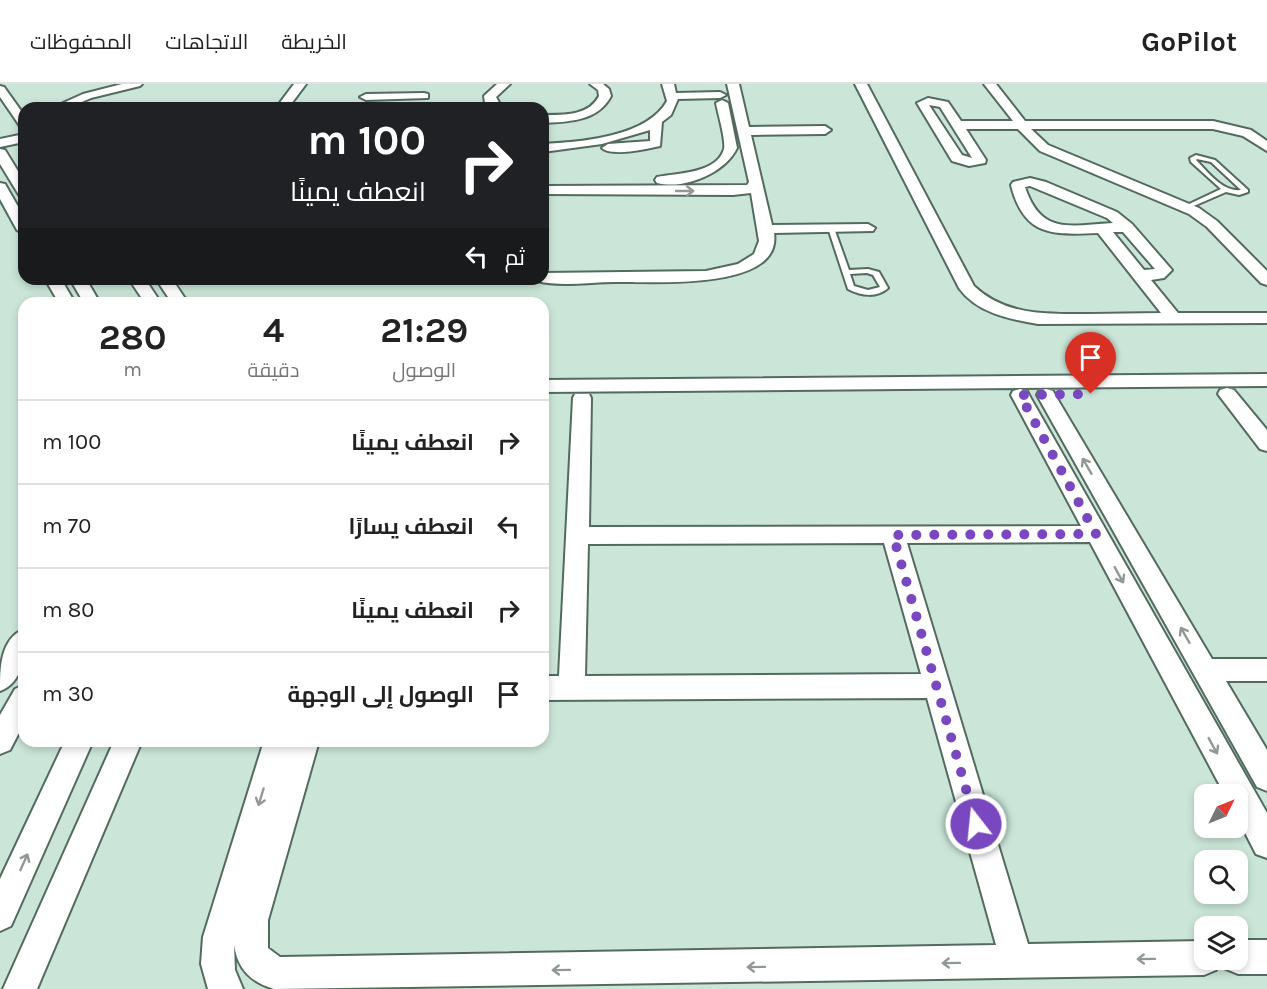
<!DOCTYPE html>
<html lang="ar">
<meta charset="utf-8">
<style>
:root{--surface:#fff;--page:#f2f2f2;--text:#222;--muted:#767676;--line:#e0e0e0}
body{margin:0;font-family:Karla,Cairo,sans-serif;background:var(--page);color:var(--text);direction:rtl;height:100vh;display:flex;flex-direction:column;font-size:22px;white-space:nowrap}
*{box-sizing:border-box;margin:0}
p{font-size:20px;color:var(--muted)}
.icon{flex:none;width:33px;height:33px;fill:none;stroke:currentColor;stroke-width:2;stroke-linecap:round;stroke-linejoin:round}
.map{position:relative;flex:1;overflow:hidden;direction:ltr}
.side{position:absolute;left:18px;top:213px;width:531px;height:450px;display:flex;flex-direction:column;background:var(--surface);border-radius:18px;box-shadow:0 3px 9px #0003;direction:rtl}
.side>*{flex:none}
.hud{position:absolute;left:18px;top:18px;width:531px;height:183px;border-radius:18px;box-shadow:0 3px 9px #0003;direction:rtl;background:#202124;color:#fff;overflow:hidden}
.needle{width:39px;rotate:47deg}
.fabs{position:absolute;left:1194px;top:700px;display:grid;gap:12px}
.fabs a{display:grid;place-items:center;width:54px;height:54px;border-radius:12px;background:var(--surface);box-shadow:0 3px 9px #0003;font-size:30px}
.pin{position:absolute;display:grid;place-items:center;width:51px;height:51px;color:#fff;margin:-62px -26px;border-radius:50% 50% 50% 0;rotate:-45deg;box-shadow:0 0 6px #0007}
.pin .icon{rotate:45deg}
.me{position:absolute;width:66px;margin:-33px;rotate:344deg;stroke-linejoin:round;filter:drop-shadow(0 0 4px #0008)}
.turn{display:flex;align-items:center;gap:21px;height:126px;padding:0 24px;font-size:27px}
.turn .icon{width:78px;height:78px;stroke-width:2.5}
.turn b{display:block;font-size:42px;line-height:51px}
.then{display:flex;align-items:center;height:57px;padding:0 24px;background:#0003;gap:12px;font-size:22px}
.eta{display:flex;justify-content:space-evenly;align-items:center;height:102px;text-align:center}
.eta b{font-size:36px;font-weight:700;line-height:42px}
ul{padding:0;list-style:none}
li{display:flex;align-items:center;gap:18px;height:84px;padding:0 24px;border-top:2px solid var(--line)}
li div{flex:1}
li b{display:block;font-size:22px}
li em{font-style:normal}
header{display:flex;align-items:center;gap:36px;box-sizing:border-box;height:84px;padding:0 30px;background:var(--surface);border-bottom:2px solid var(--line)}
header strong{font-size:28px}
nav{display:flex;gap:33px;margin-inline-start:auto;font-size:21px}
.map>svg:first-child{display:block}
.lines{fill:none;stroke-linecap:round;stroke-linejoin:round}
.lane-casing{stroke:#536b5f;stroke-width:4}
.street-casing{stroke:#536b5f;stroke-width:4}
.lane{fill:#fff;fill-rule:evenodd}
.street{fill:#fff;fill-rule:evenodd}
.oneway{stroke:#929895}
.route{stroke:#7947bf;stroke-width:10;stroke-dasharray:0 18}
</style>
<header>
<strong>GoPilot</strong>
<nav><a>الخريطة</a><a>الاتجاهات</a><a>المحفوظات</a></nav>
</header>
<div class="map">
<svg width="1267" height="905" viewBox="0 0 1267 905">
<rect width="100%" height="100%" fill="#cbe6d8"/>
<g class="lines">
<defs>
<path id="lane" d="M1196,71L1215,76L1248,106V108L1239,111L1226,108L1189,124H1185V122L1221,105L1191,78L1190,74ZM1197,75L1211,78L1241,106C1222,108 1208,88 1196,76Z
M831,142L834,144L849,186L868,185L879,188L888,204C877,214 861,212 848,205L828,144ZM867,189L873,191L880,203L868,206L854,202L850,190Z"/>
<path id="street" d="M122,0H142L140,2L91,14L68,24H52L83,10Z
M294,0H306L288,24H276Z
M497,0H510L496,13L502,24H489L485,19L484,12Z
M590,0H603L609,5L611,12C598,37 569,38 543,39V31C563,31 589,32 599,12L598,6Z
M662,0H674L676,9L720,8L726,11L720,14L678,15L671,31L662,38L660,62C647,65 612,73 602,64L608,60L650,57V46L602,60L543,68V60C581,58 647,53 667,17Z
M727,0H739L749,43L825,42L831,46L825,50L751,51L772,141L868,140L875,144L873,147L774,149C783,208 650,197 615,198C591,198 561,203 537,197L536,195H543V189L706,187L738,180L754,170L759,157L751,109L733,111L543,110V102L747,101L749,98Z
M855,0H867L974,202C1006,232 1046,230 1087,230C1111,230 1136,229 1161,229L1098,149C1053,151 1024,153 1011,101L1013,98L1030,94L1046,98L1117,128L1132,140L1172,186L1164,194L1151,196L1178,229H1267V239L1038,240C1009,235 977,229 959,204ZM1030,102L1107,134L1113,139C1071,141 1041,152 1025,103ZM1113,148H1123L1155,185L1144,186Z
M984,0H996L1025,37H1213L1251,46L1267,57V67L1243,52L1213,45H1031L1048,61L1199,124L1217,137L1267,187V201L1261,199L1207,143L1189,130L1040,67L1018,45H966L986,76L985,79L969,82L952,77L917,19L928,14L948,18L961,37H1013ZM929,21L940,23L972,74L962,71Z
M0,2L4,3L24,31V43L20,42L0,13Z
M424,9L428,10V14L366,16L360,13L366,10Z
M722,16L728,19L737,64C725,89 685,106 657,99L655,96L657,93C676,89 717,90 724,65C726,56 718,30 716,19Z
M24,50V58L0,63V55Z
M0,65L5,66L24,97V112L19,111L0,80Z
M0,99L5,100L24,133V150L17,146L0,115Z
M45,195H61L75,219H59Z
M70,195H86L100,219H84Z
M129,195H145L161,219H145Z
M156,195H172L188,219H172Z
M1267,290V302L543,308V296Z
M1227,304L1234,306L1267,346V367L1260,365L1218,310L1220,306Z
M1020,305L1027,307L1029,311L1267,729V774L1256,770L1238,735V711H1225L1090,458L907,459L1028,860L1204,857V876H1220L1216,886L1204,891L274,905C251,898 238,886 234,861L235,886L243,905H208L201,880L203,853L264,657H319L268,836V864L280,873L996,861L927,614L543,616V592H559L573,314L575,310H589L591,314L589,443L1081,442L1011,311L1013,307ZM884,459L921,590L585,592L588,460Z
M1046,305L1053,307L1055,311L1212,575H1267V597H1226L1267,666V707L1257,703L1037,311L1039,307Z
M24,545C24,568 25,598 0,607C0,585 0,555 24,545Z
M24,601V639L10,666L0,670V631L15,605Z
M65,657H93L11,842L0,847V795Z
M114,657H142L37,905H3Z
M1238,856H1267V890H1238L1226,885L1223,876H1238Z"/>
</defs>
<!-- lane casing -->
<use href="#lane" class="lane-casing"/>
<!-- street casing -->
<use href="#street" class="street-casing"/>
<!-- lane -->
<use href="#lane" class="lane"/>
<!-- street -->
<use href="#street" class="street"/>
</g>
<!-- one-way arrows -->
<defs><path id="oneway-shaft" d="M-6 0H5M1.5-3L5.5 0L1.5 3" fill="none" stroke-width="1.6" stroke-linecap="round" stroke-linejoin="round" transform="scale(1.5)"/></defs>
<g class="oneway">
<use href="#oneway-shaft" transform="translate(685 107)"/>
<use href="#oneway-shaft" transform="translate(1087 382) rotate(-120)"/>
<use href="#oneway-shaft" transform="translate(1119 491) rotate(61)"/>
<use href="#oneway-shaft" transform="translate(1185 551) rotate(-120)"/>
<use href="#oneway-shaft" transform="translate(1213 662) rotate(61)"/>
<use href="#oneway-shaft" transform="translate(261 713) rotate(107)"/>
<use href="#oneway-shaft" transform="translate(24 778) rotate(-66)"/>
<use href="#oneway-shaft" transform="translate(1146 875) rotate(179)"/>
<use href="#oneway-shaft" transform="translate(951 879) rotate(179)"/>
<use href="#oneway-shaft" transform="translate(756 883) rotate(179)"/>
<use href="#oneway-shaft" transform="translate(561 886) rotate(179)"/>
</g>
<g class="lines">
<!-- route -->
<path class="route" d="M976,740L893,451L1096,450L1020,311L1091,310"/>
</g>
</svg>
<div class="fabs">
<a><svg class="needle" viewBox="-14 -14 28 28"><path d="M0-13l5 13h-10z" fill="#e53935"/><path d="M0 13l5-13h-10z" fill="#767676"/></svg></a>
<a><svg class="icon" aria-label="search" viewBox="0 0 24 24"><circle cx="10" cy="10" r="6"/><path d="M15 15l6 6"/></svg></a>
<a><svg class="icon" aria-label="layers" viewBox="0 0 24 24"><path d="M12 4l9 5-9 5-9-5zM3 14l9 5 9-5"/></svg></a>
</div>
<div class="pin" style="left:1091px;top:310px;background:#d93025"><svg class="icon" aria-label="arrive" viewBox="0 0 24 24"><path d="M6 21V4h12l-3 4 3 4H6"/></svg></div>
<svg class="me" style="left:976px;top:740px" viewBox="-20 -20 40 40"><circle r="17" fill="#7947bf" stroke="#fff" stroke-width="3"/><path d="M0-11L8 9 0 5-8 9z" fill="#fff"/></svg>
<div class="hud">
<div class="turn"><svg class="icon" aria-label="right" viewBox="0 0 24 24"><path d="M7 20v-9h11M14 6l5 5-5 5"/></svg><div><b>100 m</b>انعطف يمينًا</div></div>
<div class="then">ثم<svg class="icon" aria-label="left" viewBox="0 0 24 24"><path d="M17 20v-9H6M10 6l-5 5 5 5"/></svg></div>
</div>
<section class="side">
<div class="eta">
<div><b>21:29</b><p>الوصول</p></div>
<div><b>4</b><p>دقيقة</p></div>
<div><b>280</b><p>m</p></div>
</div>
<ul>
<li><svg class="icon" aria-label="right" viewBox="0 0 24 24"><path d="M7 20v-9h11M14 6l5 5-5 5"/></svg><div><b>انعطف يمينًا</b></div><em>100 m</em></li>
<li><svg class="icon" aria-label="left" viewBox="0 0 24 24"><path d="M17 20v-9H6M10 6l-5 5 5 5"/></svg><div><b>انعطف يسارًا</b></div><em>70 m</em></li>
<li><svg class="icon" aria-label="right" viewBox="0 0 24 24"><path d="M7 20v-9h11M14 6l5 5-5 5"/></svg><div><b>انعطف يمينًا</b></div><em>80 m</em></li>
<li><svg class="icon" aria-label="arrive" viewBox="0 0 24 24"><path d="M6 21V4h12l-3 4 3 4H6"/></svg><div><b>الوصول إلى الوجهة</b></div><em>30 m</em></li>
</ul>
</section>
</div>
